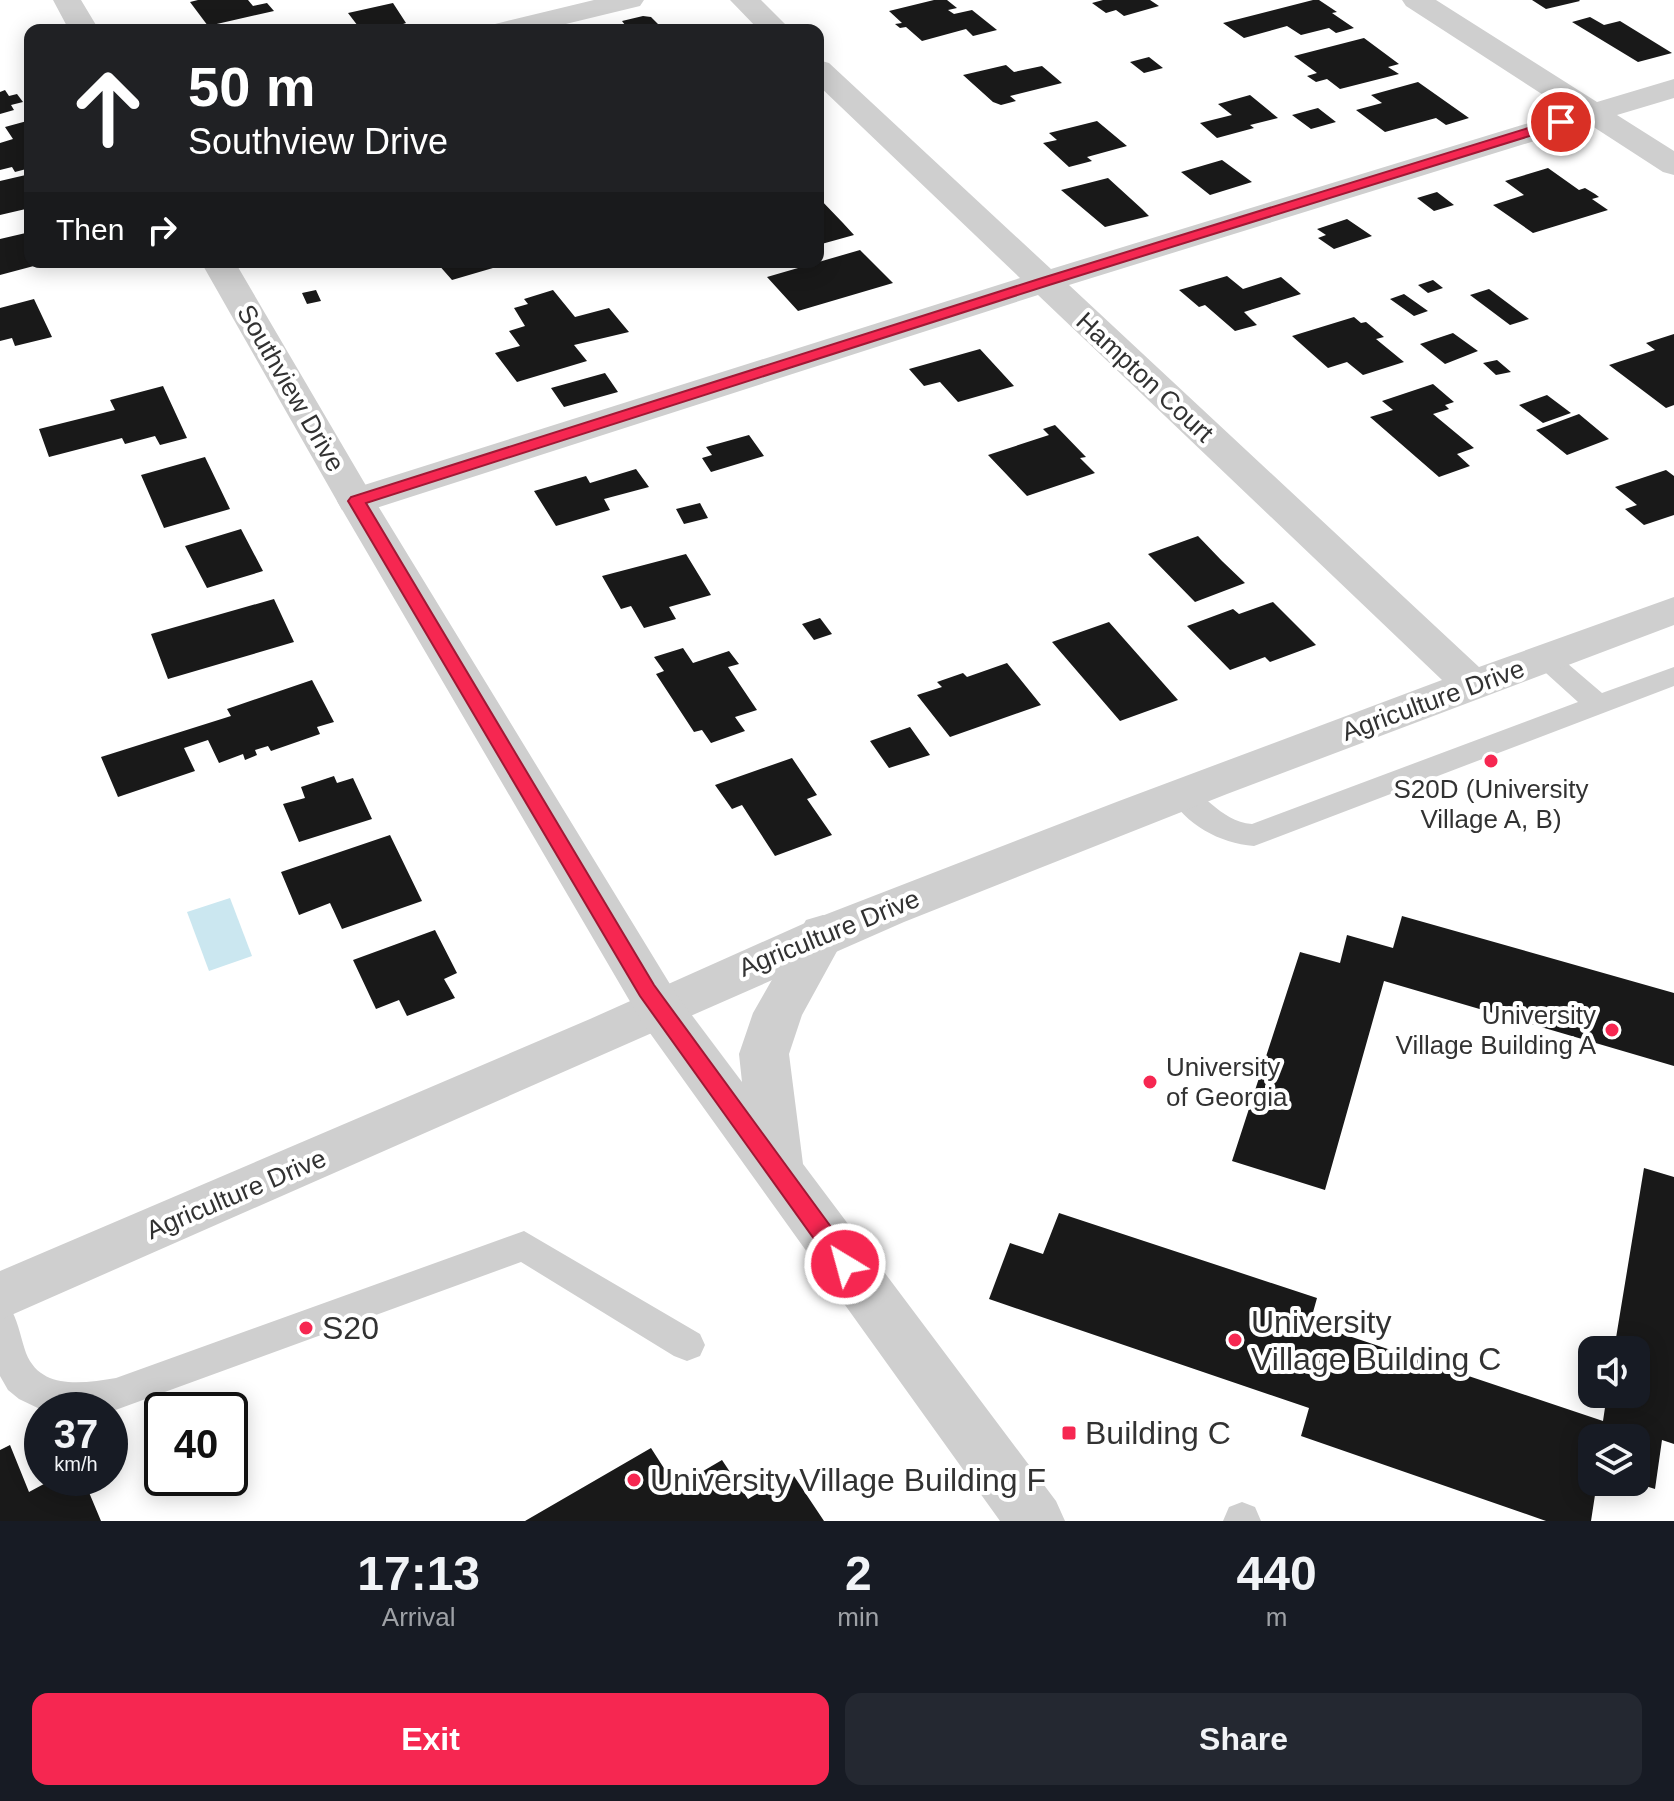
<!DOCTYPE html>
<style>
:root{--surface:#171b24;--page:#242831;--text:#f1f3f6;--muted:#9ea1a6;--accent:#f62751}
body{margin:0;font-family:Helvetica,sans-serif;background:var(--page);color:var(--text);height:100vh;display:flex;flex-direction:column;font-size:30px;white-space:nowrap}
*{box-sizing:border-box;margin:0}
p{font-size:26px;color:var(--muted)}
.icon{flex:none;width:44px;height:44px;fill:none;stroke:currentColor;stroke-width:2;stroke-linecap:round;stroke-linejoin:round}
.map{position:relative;height:1521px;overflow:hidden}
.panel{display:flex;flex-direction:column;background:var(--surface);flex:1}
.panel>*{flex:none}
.hud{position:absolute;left:24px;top:24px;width:800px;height:244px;border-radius:16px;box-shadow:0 4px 20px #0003;background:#202124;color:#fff;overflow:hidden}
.buttons{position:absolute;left:1578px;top:1336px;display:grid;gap:16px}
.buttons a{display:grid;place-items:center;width:72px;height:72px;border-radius:16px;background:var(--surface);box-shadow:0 4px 20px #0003;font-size:40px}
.speed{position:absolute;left:24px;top:1392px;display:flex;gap:16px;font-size:40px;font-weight:700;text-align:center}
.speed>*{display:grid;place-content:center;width:104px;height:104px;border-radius:50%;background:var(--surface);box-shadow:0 4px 20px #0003;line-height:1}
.speed small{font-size:20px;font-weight:400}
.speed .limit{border:4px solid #111;border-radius:12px;background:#fff;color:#111}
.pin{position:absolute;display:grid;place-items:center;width:68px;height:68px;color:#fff;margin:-34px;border:4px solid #fff;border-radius:50%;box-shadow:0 2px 8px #0007}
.me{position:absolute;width:88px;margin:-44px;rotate:323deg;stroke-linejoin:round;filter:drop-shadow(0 0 6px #0008)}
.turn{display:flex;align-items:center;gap:28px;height:168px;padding:0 32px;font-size:36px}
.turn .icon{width:104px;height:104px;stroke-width:2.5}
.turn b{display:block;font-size:56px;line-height:68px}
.then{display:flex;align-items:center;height:76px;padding:0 32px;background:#0003;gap:16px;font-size:30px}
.eta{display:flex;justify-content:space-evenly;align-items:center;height:136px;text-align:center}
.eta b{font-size:48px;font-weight:600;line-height:56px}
.action{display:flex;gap:16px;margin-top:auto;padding:16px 32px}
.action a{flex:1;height:92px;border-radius:16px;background:var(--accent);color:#fff;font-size:32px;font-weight:600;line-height:92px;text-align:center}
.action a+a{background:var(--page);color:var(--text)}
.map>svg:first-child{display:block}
.water{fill:#cbe7f0}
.building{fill:#191919}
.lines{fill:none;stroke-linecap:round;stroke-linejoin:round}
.service{fill:#cfcfcf;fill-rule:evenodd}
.minor{fill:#cfcfcf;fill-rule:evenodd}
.tertiary{fill:#cfcfcf;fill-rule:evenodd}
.route{fill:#f62751;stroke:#a01935;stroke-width:2}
.poi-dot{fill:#f62751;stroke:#fff;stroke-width:3}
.labels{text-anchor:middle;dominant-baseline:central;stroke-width:8;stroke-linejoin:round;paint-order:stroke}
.street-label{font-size:26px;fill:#323232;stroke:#fff}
.poi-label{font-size:26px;fill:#323232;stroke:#fff}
.near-poi-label{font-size:32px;fill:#323232;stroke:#fff;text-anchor:start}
</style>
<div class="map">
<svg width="1674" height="1521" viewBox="0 0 1674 1521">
<rect width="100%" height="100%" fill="#fff"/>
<!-- water -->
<path class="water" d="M230,898L252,956L209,971L187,912Z"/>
<!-- building -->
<path class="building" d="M198,0H248L253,6L267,3L274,11L208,26L190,2Z
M934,0H947L957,8L948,10L954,14L972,10L997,30L973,36L966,29L922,41L906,27L900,28L895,24L902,23L889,11Z
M1103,0H1150L1159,6L1124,16L1116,10L1106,13L1092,3Z
M1313,0H1319L1337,12L1332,13L1354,28L1336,33L1329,28L1301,35L1287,26L1244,38L1223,23Z
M1532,0H1579L1580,1L1546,9Z
M393,3L406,23L386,30H361L348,13Z
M643,16L651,17L664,30H609L625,25L622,21Z
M1590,17L1604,25L1620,21L1672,53L1638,62L1572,22Z
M1364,38L1399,64L1388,67L1399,74L1340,89L1327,79L1316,82L1307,76L1317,73L1294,56Z
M1149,57L1163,68L1144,73L1130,62Z
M1006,65L1014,72L1042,66L1062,83L1010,96L1016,101L1001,105L993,102L963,75Z
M1418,82L1469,118L1446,125L1436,118L1385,132L1356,110L1382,103L1371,95Z
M5,90L9,96L17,94L23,102L11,105L14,110L0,114V92Z
M1250,95L1278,118L1250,125L1254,128L1217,138L1200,123L1232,115L1218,104Z
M1318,108L1336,122L1311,129L1292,115Z
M27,121L30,125V168L15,172L12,167L0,170V143L13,139L5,127Z
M1097,121L1127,146L1087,157L1092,161L1069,167L1043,143L1057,140L1049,133Z
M1222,160L1252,182L1210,195L1181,172Z
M1548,168L1579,190L1585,188L1595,194L1599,197L1592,199L1608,210L1533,233L1493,205L1524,195L1505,181Z
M30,174V208L0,215V181Z
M1108,178L1142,209L1149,216L1105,227L1061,190Z
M1437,192L1454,205L1434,211L1417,198Z
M818,197L843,223L854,235L818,245Z
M1347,219L1372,236L1334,249L1318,238L1326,235L1317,229Z
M30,232V262L45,263L0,275V239Z
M860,250L893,283L798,311L767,277Z
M426,262H510V263L452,280L437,263L429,265Z
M1227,276L1243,289L1281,277L1301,294L1244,312L1257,325L1235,331L1205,305L1199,307L1179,290Z
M1433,280L1443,288L1428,293L1418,285Z
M1489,289L1529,319L1510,325L1470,295Z
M316,290L321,301L307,304L302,293Z
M553,290L575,317L609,308L629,332L574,345L587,361L517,382L495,353L520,346L509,331L525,326L514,308L528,304L524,299Z
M1404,294L1428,311L1414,316L1390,299Z
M34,299L52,337L15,346L12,338L0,341V308Z
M1354,317L1361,323L1366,322L1384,337L1376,339L1404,362L1363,375L1347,362L1328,368L1292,336Z
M1453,333L1478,351L1445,364L1420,344Z
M1674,334V405L1666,408L1609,365L1655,350L1646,343Z
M980,349L1014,386L958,402L940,382L924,386L909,369Z
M1497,360L1511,372L1496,375L1483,363Z
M605,373L618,392L564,407L551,388Z
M1433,384L1454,402L1445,405L1449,409L1433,414L1474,448L1457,454L1470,466L1439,477L1370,417L1393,410L1382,401Z
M163,386L187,438L160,445L155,436L125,444L122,438L49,457L39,429L115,410L110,400Z
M1547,395L1571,413L1543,423L1519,405Z
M1579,414L1609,439L1567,455L1536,430Z
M1055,425L1086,457L1080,458L1095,473L1027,496L988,455L1049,435L1043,429Z
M749,435L764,456L711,472L702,458L712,455L706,447Z
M205,457L230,509L164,528L141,475Z
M636,469L649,487L604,499L610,510L556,526L534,491L586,476L590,483Z
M1666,470L1674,476V515L1644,525L1625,509L1637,505L1615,487Z
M700,503L708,518L684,524L676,509Z
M241,529L263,571L207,588L185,546Z
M1198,536L1222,561L1245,583L1195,602L1148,554Z
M686,554L711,595L669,607L676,619L644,628L631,606L621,609L602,576Z
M274,599L294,642L168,679L151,634Z
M1273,602L1316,645L1270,662L1265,657L1230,670L1187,626L1233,609L1239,614Z
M820,618L832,634L814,640L802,624Z
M1109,622L1178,700L1120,721L1052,642Z
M683,648L693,663L729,651L739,664L728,667L757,710L735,717L745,731L711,743L702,730L694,732L656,674L664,671L654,657Z
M1007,663L1041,705L950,737L917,695L942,687L937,682L963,673L967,677Z
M312,680L334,722L317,727L320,734L271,751L268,746L255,750L257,755L245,760L243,754L219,763L208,740L184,748L195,771L118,797L101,757L231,716L227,709Z
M910,727L930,755L889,768L870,741Z
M792,758L817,795L807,799L832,835L775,856L742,805L732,809L715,785Z
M334,776L337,783L353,778L372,819L299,842L283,804L305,798L301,787Z
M390,835L422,901L342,929L330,903L299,915L281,872Z
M1402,916L1674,993V1066L1384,981L1325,1190L1232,1161L1300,952L1340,963L1347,935L1393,948Z
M435,930L457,973L444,979L455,998L407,1016L399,1000L376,1009L353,960Z
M1644,1168L1674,1177V1444L1662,1440L1655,1489L1636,1483V1438H1592V1482H1597L1591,1521H1546L1301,1436L1309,1408L989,1299L1010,1243L1043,1254L1059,1213L1317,1298L1310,1323L1603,1421L1607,1394H1636V1350H1614Z
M10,1445L29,1492L55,1478H83L101,1521H0V1450Z
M651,1448L676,1487L722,1460L748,1499L792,1473L824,1521H525Z"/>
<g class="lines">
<!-- service -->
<path class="service" d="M1545,649L1554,652L1602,693L1674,667V686L1254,846C1219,843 1186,825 1168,794L1172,787C1199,779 1216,822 1252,824L1578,702L1536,664L1532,658L1536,652Z
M524,1231L700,1334L705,1345L700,1356L687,1361L674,1356L521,1262L110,1412V1410H42L19,1399L8,1390L0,1376V1306L12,1311C19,1325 21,1339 26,1353C41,1391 84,1383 116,1378Z
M1242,1502L1255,1507L1261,1521H1223L1229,1507Z"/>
<!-- minor -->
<path class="minor" d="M594,0H644L640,6L541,30H490L495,24Z
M730,0H761L791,30H759Z
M1402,0H1436L1597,102L1674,79V98L1617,115L1674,151V175L1663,172L1589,124L1069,285L1479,667L1674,597V625L1227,794L904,922L0,1320V1271L590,1019L814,919L1119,801L1442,680L1038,295L370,510L356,513L342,510L337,501L342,492L1020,278L818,85V60L829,63L1051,269L1568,111L1406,6Z"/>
<!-- tertiary -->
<path class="tertiary" d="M53,0H81L99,30H69Z
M201,262H235L375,501L676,994L742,1082L739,1054L753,1013L806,920L823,915L840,920L847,933L802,1015L789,1054L803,1164L1056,1501L1065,1521H1000L642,1022L337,501Z"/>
</g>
<!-- route -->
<path class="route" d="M1561,118L1567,122L1565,125L1049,285L366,503L654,985L853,1257L857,1264L853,1271L845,1274L837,1271L640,996L348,501L351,497L1039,279Z"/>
<!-- markers -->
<g class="poi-dot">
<circle cx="1491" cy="761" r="8"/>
<circle cx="1612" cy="1030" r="8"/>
<circle cx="1150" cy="1082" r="8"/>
<circle cx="306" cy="1328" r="8"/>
<circle cx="1235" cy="1340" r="8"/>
<rect x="1061" y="1425" width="16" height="16" rx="4"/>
<circle cx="634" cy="1480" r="8"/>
</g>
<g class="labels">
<!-- street labels -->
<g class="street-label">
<text transform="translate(1145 377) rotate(43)">Hampton Court</text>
<text transform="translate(291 388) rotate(60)">Southview Drive</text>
<text transform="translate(1433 700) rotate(-20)">Agriculture Drive</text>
<text transform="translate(829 933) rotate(-22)">Agriculture Drive</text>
<text transform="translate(236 1194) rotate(-23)">Agriculture Drive</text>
</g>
<!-- poi labels -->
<g class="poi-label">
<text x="1491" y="789">S20D (University<tspan x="1491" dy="30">Village A, B)</tspan></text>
<text x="1596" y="1015" text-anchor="end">University<tspan x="1596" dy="30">Village Building A</tspan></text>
<text x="1166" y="1067" text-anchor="start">University<tspan x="1166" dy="30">of Georgia</tspan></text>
</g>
<!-- near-poi labels -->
<g class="near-poi-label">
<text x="1251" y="1322">University<tspan x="1251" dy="37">Village Building C</tspan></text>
<text x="322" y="1328">S20</text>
<text x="1085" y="1433">Building C</text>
<text x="650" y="1480">University Village Building F</text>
</g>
</g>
</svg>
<div class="buttons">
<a><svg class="icon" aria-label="sound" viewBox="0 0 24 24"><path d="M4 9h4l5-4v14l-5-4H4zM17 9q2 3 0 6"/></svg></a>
<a><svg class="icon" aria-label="layers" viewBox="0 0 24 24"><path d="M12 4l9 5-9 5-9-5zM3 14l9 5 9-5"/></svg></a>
</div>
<div class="speed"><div>37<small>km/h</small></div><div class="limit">40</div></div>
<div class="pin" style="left:1561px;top:122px;background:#d93025"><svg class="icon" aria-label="arrive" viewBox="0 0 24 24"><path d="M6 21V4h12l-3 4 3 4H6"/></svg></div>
<svg class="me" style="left:845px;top:1264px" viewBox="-20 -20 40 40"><circle r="17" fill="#f62751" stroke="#fff" stroke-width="3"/><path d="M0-11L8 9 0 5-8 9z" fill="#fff"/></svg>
<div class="hud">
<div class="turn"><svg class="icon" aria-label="ahead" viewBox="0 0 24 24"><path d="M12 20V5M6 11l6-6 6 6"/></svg><div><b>50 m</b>Southview Drive</div></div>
<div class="then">Then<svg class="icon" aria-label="right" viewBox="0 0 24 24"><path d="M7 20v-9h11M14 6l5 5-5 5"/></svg></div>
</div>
</div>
<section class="panel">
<div class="eta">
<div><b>17:13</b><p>Arrival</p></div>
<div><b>2</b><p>min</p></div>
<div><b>440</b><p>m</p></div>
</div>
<div class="action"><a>Exit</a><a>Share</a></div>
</section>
